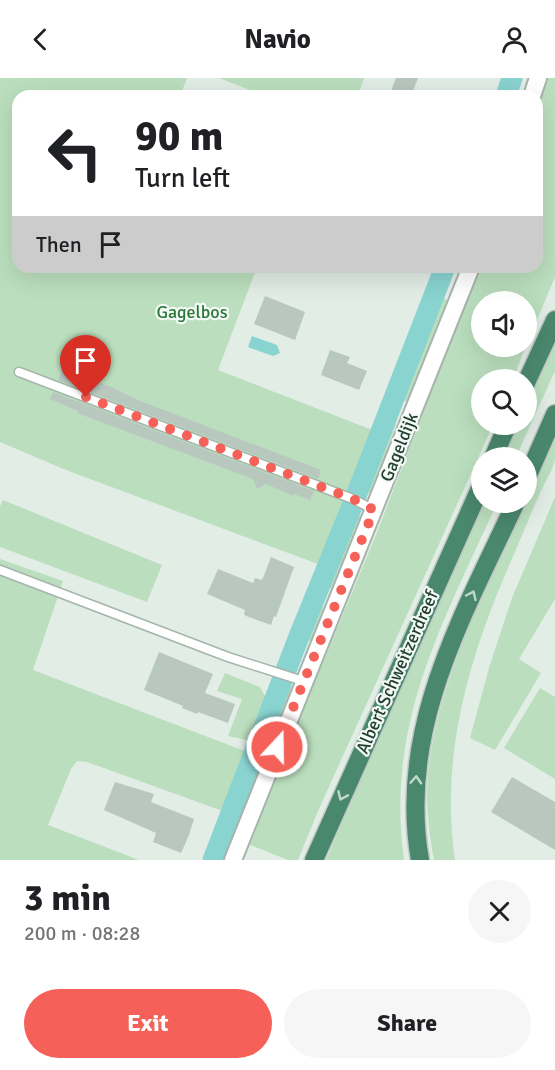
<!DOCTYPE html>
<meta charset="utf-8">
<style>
:root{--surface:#fff;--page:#f6f6f6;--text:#202124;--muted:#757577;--accent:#f56158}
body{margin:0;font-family:Signika,sans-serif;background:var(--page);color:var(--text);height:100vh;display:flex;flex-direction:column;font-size:22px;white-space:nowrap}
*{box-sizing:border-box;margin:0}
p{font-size:20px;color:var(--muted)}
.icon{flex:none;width:33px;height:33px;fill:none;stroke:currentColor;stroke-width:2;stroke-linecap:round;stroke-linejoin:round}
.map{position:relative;height:782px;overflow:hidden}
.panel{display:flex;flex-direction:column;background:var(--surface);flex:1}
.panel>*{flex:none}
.banner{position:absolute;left:12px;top:12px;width:531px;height:183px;border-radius:18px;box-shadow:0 6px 24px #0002;background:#fff;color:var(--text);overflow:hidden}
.tools{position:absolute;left:471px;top:213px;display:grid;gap:12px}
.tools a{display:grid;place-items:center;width:66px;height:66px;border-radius:50%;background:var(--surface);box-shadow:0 6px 24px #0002;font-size:30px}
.pin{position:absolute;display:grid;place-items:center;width:51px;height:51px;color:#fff;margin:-62px -26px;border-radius:50% 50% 50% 0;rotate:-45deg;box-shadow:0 0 6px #0007}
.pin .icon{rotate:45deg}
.me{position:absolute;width:66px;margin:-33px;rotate:21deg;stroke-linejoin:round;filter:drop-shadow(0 0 4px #0008)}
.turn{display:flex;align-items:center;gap:21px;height:126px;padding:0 24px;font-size:27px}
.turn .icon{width:78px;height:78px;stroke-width:2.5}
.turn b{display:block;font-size:42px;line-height:51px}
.then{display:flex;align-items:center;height:57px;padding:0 24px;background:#0003;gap:12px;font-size:22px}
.round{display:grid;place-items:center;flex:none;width:63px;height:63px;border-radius:32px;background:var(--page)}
.summary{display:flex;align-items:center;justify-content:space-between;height:102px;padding:0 24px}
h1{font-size:36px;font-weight:800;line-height:45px}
.cta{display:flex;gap:12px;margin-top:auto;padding:12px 24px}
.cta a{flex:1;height:69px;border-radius:36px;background:var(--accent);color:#fff;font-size:24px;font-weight:800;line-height:69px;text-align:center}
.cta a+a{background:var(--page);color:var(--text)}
header{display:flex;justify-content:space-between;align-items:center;height:78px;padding:0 24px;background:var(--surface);font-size:27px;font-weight:800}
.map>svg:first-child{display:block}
.green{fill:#bbdfbe}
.water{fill:#89d3d1}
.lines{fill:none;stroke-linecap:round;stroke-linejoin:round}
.canal{stroke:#89d3d1;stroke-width:21}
.building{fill:#b8c8bf}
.service-casing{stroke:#a5b5ac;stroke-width:11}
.minor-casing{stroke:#a5b5ac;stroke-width:20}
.trunk-casing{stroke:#c1c9c5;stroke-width:21}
.service{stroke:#fff;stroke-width:8}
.minor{stroke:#fff;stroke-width:16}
.trunk{stroke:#4a886e;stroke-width:18}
.oneway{stroke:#c0d7cc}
.route{stroke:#f56158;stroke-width:10;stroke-dasharray:0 18}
.labels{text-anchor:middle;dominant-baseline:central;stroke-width:4.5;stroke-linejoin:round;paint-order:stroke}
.park-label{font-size:18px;fill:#2b773a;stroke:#f3f9f5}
.street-label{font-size:18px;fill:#223f31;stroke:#f3f9f5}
</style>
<header><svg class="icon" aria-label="back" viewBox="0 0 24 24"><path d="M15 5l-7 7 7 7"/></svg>Navio<svg class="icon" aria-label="person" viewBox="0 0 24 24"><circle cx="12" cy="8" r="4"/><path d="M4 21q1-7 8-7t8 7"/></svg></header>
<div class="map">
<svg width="555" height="782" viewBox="0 0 555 782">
<rect width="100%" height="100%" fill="#e2ede6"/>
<!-- green -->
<path class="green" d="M0,0H187L180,18H18V189H257L218,292L380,355L326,489L66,392L0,364Z
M219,0H364L358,18H266Z
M546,0H555V199L526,268V224H482V268H526L513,301L482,302V346L493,347L318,733L298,782H288L250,767L283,680L376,457L479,189H537V28Z
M440,217L447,223L407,323H397L435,223Z
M555,253V293L516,379L500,380L514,347L526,346L527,318Z
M389,340L396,346L372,414L362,417Z
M555,354C555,362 555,373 555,381C553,392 545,404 540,415C529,440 519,465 508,490C468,583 440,680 455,782H434C430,763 428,743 427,723C426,625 485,513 524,425L526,424L527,419Z
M555,419V521L519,581L541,595L495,672L470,660L489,590L512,520Z
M3,422L162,487L147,524L0,469V428Z
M481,423L497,425C443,545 385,645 404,782H326Z
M359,436L360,439L332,510L322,512L353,438Z
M0,481L63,503L33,592L255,677L231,736L87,684L77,683L71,691L48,747L139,782H0Z
M318,524L322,526L324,532L312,563L302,562Z
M225,595L260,609L268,623L257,652L247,662L228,658L242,621L217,613Z
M285,604L291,607V615L239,746L232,743Z
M540,610L555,619V701L504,670Z"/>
<!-- water -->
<path class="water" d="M252,258L277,267L280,275L273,278L248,269Z"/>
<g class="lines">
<!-- canal -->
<path class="canal" d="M506,18L512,0
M356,418L445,189
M213,782L298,561L352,428"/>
</g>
<!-- building -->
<path class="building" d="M396,0H418L411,18H389Z
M265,218L305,234L295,262L254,246Z
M330,272L350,279L347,285L367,293L359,312L321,297Z
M63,291L111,309L138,322L321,392L318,401L58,302Z
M53,314L314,413L310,422L294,416L293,418L266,406L257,411L253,401L77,335L78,333L50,321Z
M271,479L294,489L276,539L274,538L271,547L246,538L244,536L245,532L207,516L218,491L253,505L255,500L261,502L263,500Z
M159,574L213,596L205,615L235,626L228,645L198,634L197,636L182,630L183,628L144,612Z
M512,699L555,724V772L491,734Z
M115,704L154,716L151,724L194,741L189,757L181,775L153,764L156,755L104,732Z"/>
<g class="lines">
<defs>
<path id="service" d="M19,294L353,421L374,432
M0,492L228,579L303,603"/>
<path id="minor" d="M532,18L538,0
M233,782L471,189"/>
<path id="trunk" d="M526,305L555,242
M493,380L508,346
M526,402L555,336
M314,782L482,406
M420,782C397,651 463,538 516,424"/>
</defs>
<!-- service casing -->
<use href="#service" class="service-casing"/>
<!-- minor casing -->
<use href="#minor" class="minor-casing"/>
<!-- trunk casing -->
<use href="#trunk" class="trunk-casing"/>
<!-- service -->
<use href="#service" class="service"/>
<!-- minor -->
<use href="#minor" class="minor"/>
<!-- trunk -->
<use href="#trunk" class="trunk"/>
</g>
<!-- one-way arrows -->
<defs><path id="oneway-chevron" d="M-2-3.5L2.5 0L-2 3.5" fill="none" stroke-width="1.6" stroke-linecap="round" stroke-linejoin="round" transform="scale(1.5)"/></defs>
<g class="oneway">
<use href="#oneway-chevron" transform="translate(472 517) rotate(-65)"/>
<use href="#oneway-chevron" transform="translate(416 702) rotate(-87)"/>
<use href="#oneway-chevron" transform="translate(342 718) rotate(114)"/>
</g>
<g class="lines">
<!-- route -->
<path class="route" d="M86,319L353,421L374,432L277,669"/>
</g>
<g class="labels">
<!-- park labels -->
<g class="park-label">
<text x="192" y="234">Gagelbos</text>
</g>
<!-- street labels -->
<g class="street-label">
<text transform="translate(399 369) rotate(-68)">Gageldijk</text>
<text transform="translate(397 594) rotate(-66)">Albert Schweitzerdreef</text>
</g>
</g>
</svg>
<div class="tools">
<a><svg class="icon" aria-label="sound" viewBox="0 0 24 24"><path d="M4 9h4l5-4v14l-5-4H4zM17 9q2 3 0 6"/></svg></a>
<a><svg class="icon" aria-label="search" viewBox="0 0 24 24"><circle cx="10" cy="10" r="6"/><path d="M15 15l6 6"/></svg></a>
<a><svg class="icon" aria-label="layers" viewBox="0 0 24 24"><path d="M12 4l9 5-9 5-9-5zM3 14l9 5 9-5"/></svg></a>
</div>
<div class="pin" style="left:86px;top:319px;background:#d93025"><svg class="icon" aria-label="arrive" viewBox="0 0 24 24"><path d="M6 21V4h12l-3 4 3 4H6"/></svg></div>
<svg class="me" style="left:277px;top:669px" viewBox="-20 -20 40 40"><circle r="17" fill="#f56158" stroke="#fff" stroke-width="3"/><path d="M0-11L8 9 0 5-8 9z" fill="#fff"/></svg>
<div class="banner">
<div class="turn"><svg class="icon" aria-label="left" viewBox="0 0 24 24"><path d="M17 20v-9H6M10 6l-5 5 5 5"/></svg><div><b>90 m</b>Turn left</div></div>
<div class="then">Then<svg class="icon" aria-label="arrive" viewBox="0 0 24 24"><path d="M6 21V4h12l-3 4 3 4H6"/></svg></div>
</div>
</div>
<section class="panel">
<div class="summary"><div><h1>3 min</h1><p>200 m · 08:28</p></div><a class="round"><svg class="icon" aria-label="close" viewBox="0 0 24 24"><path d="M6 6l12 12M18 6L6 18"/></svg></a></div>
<div class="cta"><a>Exit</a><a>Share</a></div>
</section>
